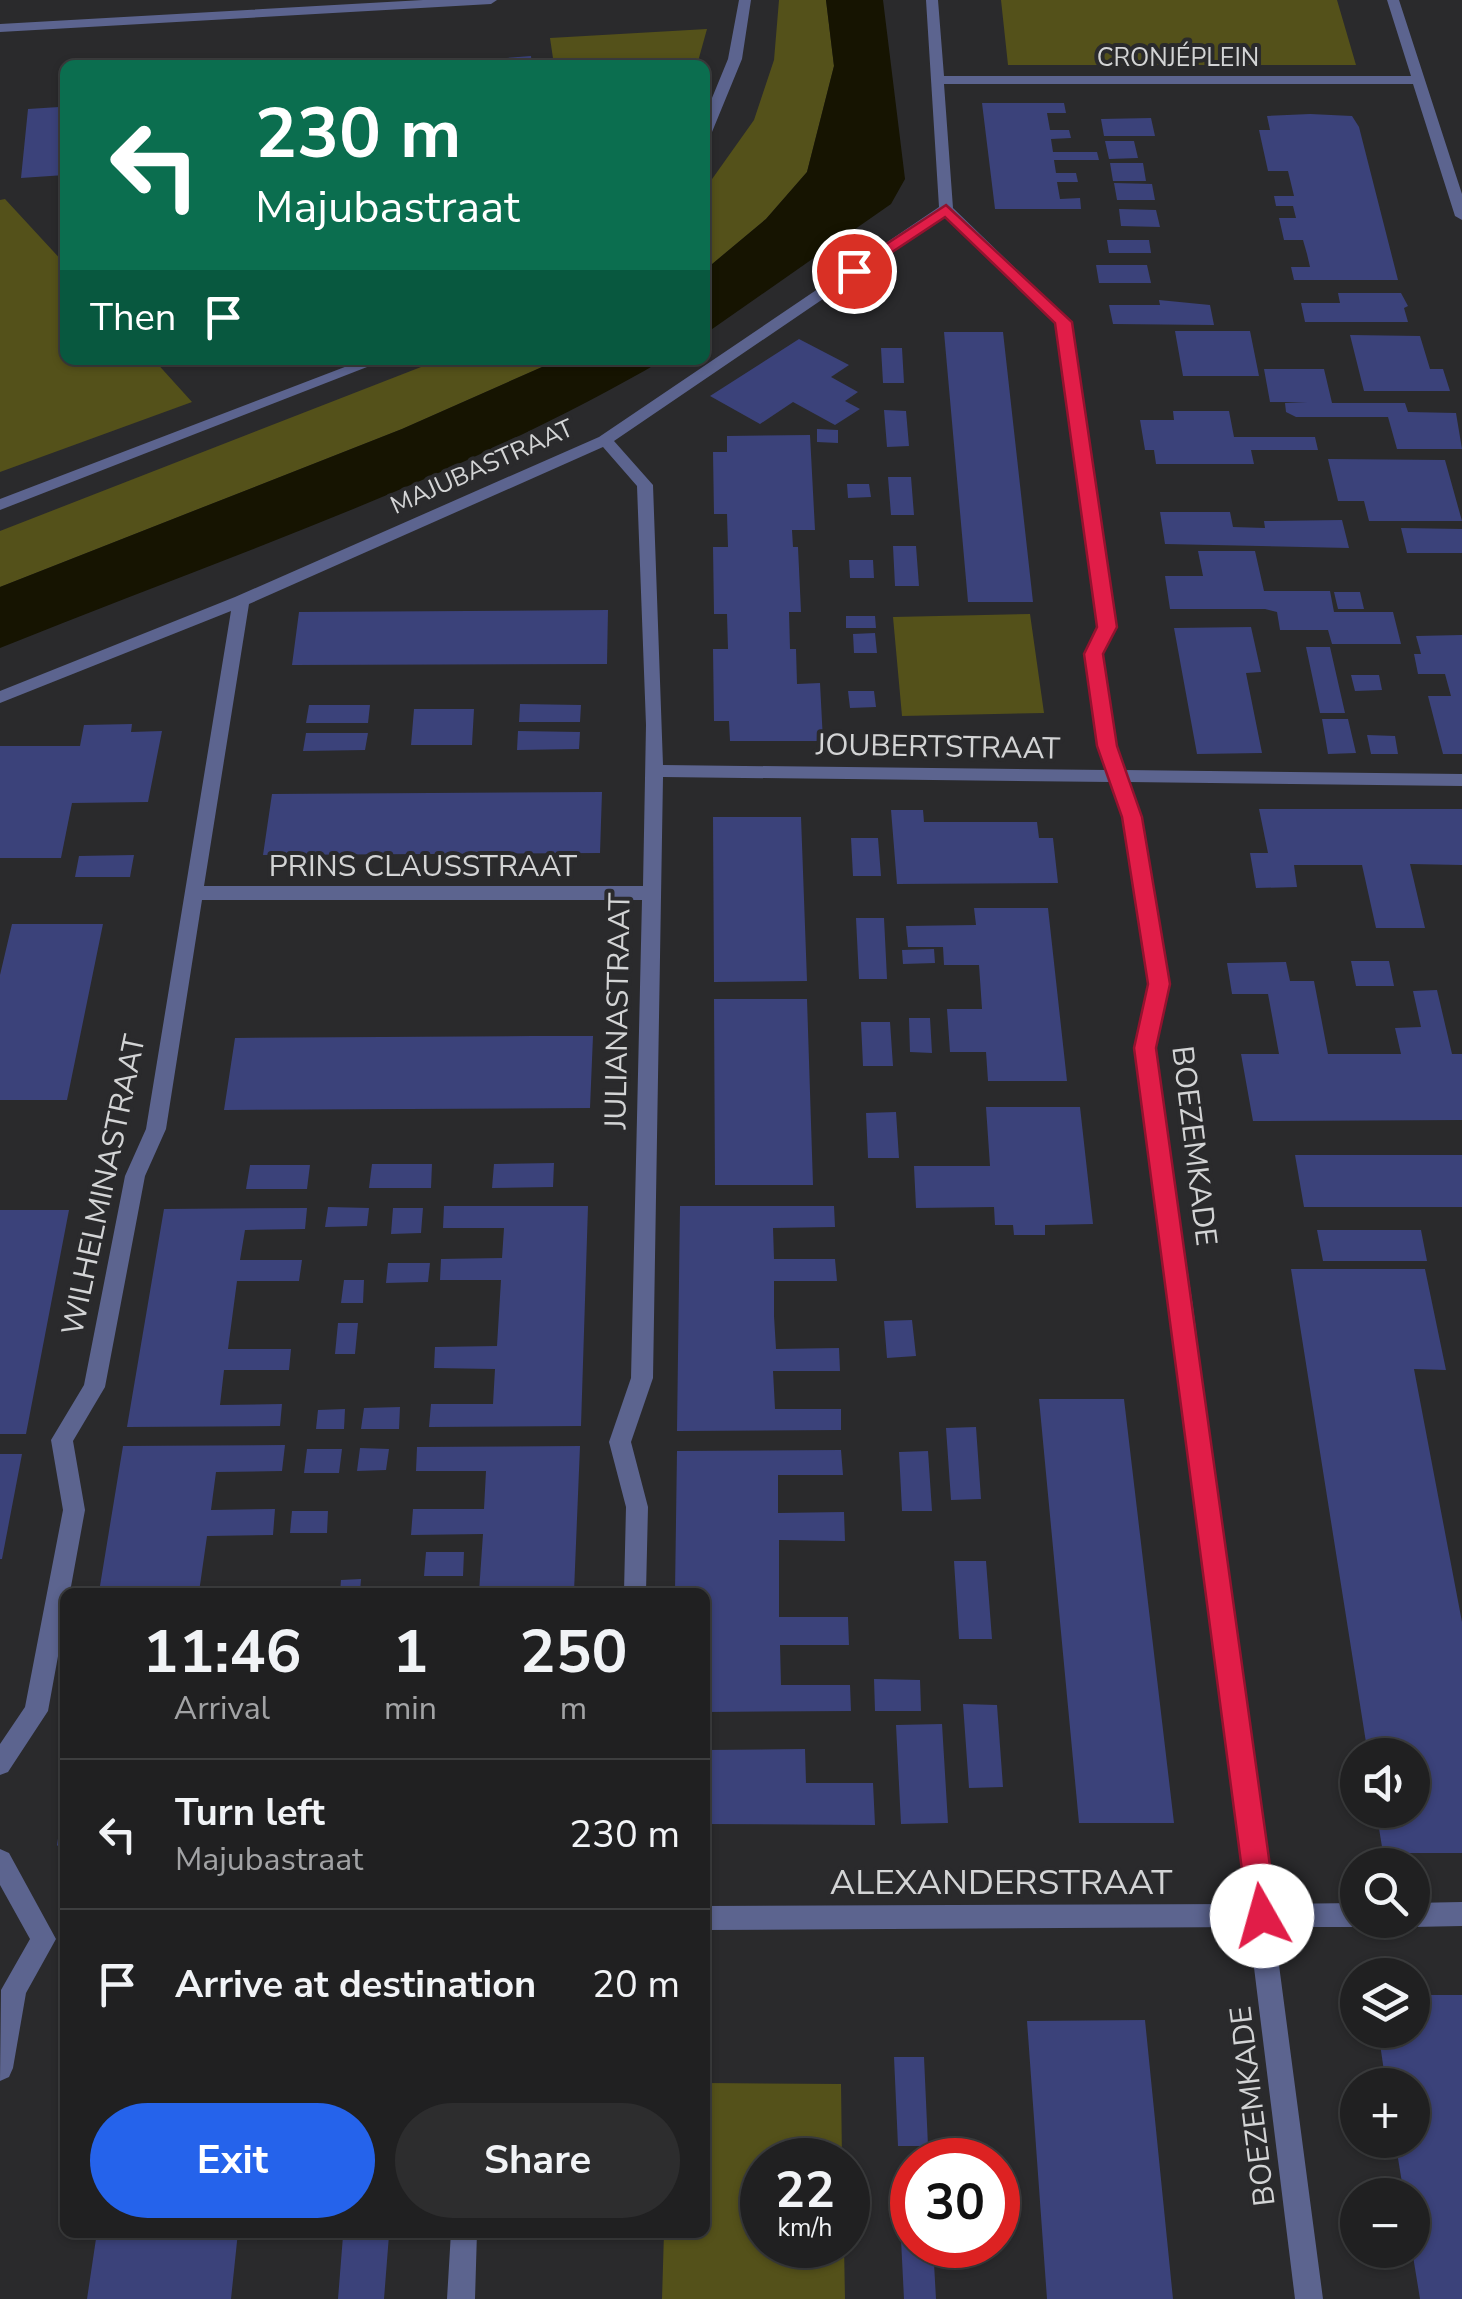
<!DOCTYPE html>
<meta charset="utf-8">
<style>
:root{--surface:#202021;--page:#2d2d2e;--text:#f1f3f6;--muted:#a2a3a5;--line:#3d3e3f;--accent:#2563eb}
body{margin:0;font-family:"Nunito Sans",sans-serif;background:var(--page);color:var(--text);height:100vh;display:flex;flex-direction:column;font-size:38px;white-space:nowrap}
*{box-sizing:border-box;margin:0}
p{font-size:32px;color:var(--muted)}
.icon{flex:none;width:55px;height:55px;fill:none;stroke:currentColor;stroke-width:2;stroke-linecap:round;stroke-linejoin:round}
.map{position:relative;flex:1;overflow:hidden}
.drawer{position:absolute;left:60px;top:1588px;width:650px;height:650px;display:flex;flex-direction:column;background:var(--surface);border-radius:15px;box-shadow:0 2px 8px #0004,0 0 0 2px var(--line)}
.drawer>*{flex:none}
.hud{position:absolute;left:60px;top:60px;width:650px;height:305px;border-radius:15px;box-shadow:0 2px 8px #0004,0 0 0 2px var(--line);background:#0b6e4f;color:#fff;overflow:hidden}
.tools{position:absolute;left:1340px;top:1738px;display:grid;gap:20px}
.tools a{display:grid;place-items:center;width:90px;height:90px;border-radius:50%;background:var(--surface);box-shadow:0 2px 8px #0004,0 0 0 2px var(--line);font-size:50px}
.speed{position:absolute;left:740px;top:2138px;display:flex;gap:20px;font-size:50px;font-weight:700;text-align:center}
.speed>*{display:grid;place-content:center;width:130px;height:130px;border-radius:50%;background:var(--surface);box-shadow:0 2px 8px #0004,0 0 0 2px var(--line);line-height:1}
.speed small{font-size:25px;font-weight:400}
.speed .limit{border:15px solid #d22;background:#fff;color:#111}
.pin{position:absolute;display:grid;place-items:center;width:85px;height:85px;color:#fff;margin:-42px;border:5px solid #fff;border-radius:50%;box-shadow:0 2px 10px #0007}
.me{position:absolute;width:110px;margin:-55px;rotate:353deg;stroke-linejoin:round;filter:drop-shadow(0 0 8px #0008)}
.turn{display:flex;align-items:center;gap:35px;height:210px;padding:0 30px;font-size:45px}
.turn .icon{width:130px;height:130px;stroke-width:2.5}
.turn b{display:block;font-size:70px;line-height:85px}
.then{display:flex;align-items:center;height:95px;padding:0 30px;background:#0003;gap:20px;font-size:38px}
.eta{display:flex;justify-content:space-evenly;align-items:center;height:170px;text-align:center}
.eta b{font-size:60px;font-weight:700;line-height:70px}
.cta{display:flex;gap:20px;margin-top:auto;padding:20px 30px}
.cta a{flex:1;height:115px;border-radius:60px;background:var(--accent);color:#fff;font-size:40px;font-weight:700;line-height:115px;text-align:center}
.cta a+a{background:var(--page);color:var(--text)}
ul{padding:0;list-style:none}
li{display:flex;align-items:center;gap:30px;height:150px;padding:0 30px;border-top:2px solid var(--line)}
li div{flex:1}
li b{display:block;font-size:38px}
li em{font-style:normal}
.map>svg:first-child{display:block}
.green{fill:#54511a}
.water{fill:#161401}
.building{fill:#3b427a}
.lines{fill:none;stroke-linecap:round;stroke-linejoin:round}
.street{fill:#5c648f;fill-rule:evenodd}
.route{fill:#e11d48;stroke:#92132f;stroke-width:2.5}
.labels{text-anchor:middle;dominant-baseline:central;stroke-width:8;stroke-linejoin:round;paint-order:stroke}
.far-street-label{font-size:25px;fill:#d3d4d5;stroke:#2a2a2c}
.street-label{font-size:30px;fill:#d3d4d5;stroke:#2a2a2c}
.near-street-label{font-size:35px;fill:#d3d4d5;stroke:#2a2a2c}
</style>
<div class="map">
<svg width="1462" height="2299" viewBox="0 0 1462 2299">
<rect width="100%" height="100%" fill="#2a2a2c"/>
<!-- green -->
<path class="green" d="M779,0H826L834,66L807,172L766,219L705,270V189L754,120L774,60Z
M1001,0H1337L1356,65H1008Z
M707,29L697,65H554L550,38Z
M5,199L65,264V360H154L192,402L0,472V200Z
M439,360H558L402,429L0,587V531Z
M1030,614L1044,713L902,716L893,617Z
M705,2083L841,2084L842,2160H762V2245H844L845,2299H662L664,2233L705,2232Z"/>
<!-- water -->
<path class="water" d="M826,0H883L905,179L891,204L705,334V270L766,219L807,172L834,66Z
M558,360H663C456,481 222,558 0,648V587L402,429Z"/>
<!-- building -->
<path class="building" d="M531,56L532,65H455V62Z
M61,84H65V175L21,178L28,109L59,107Z
M982,103H1064L1066,113H1047L1050,130H1069L1071,138L1051,139L1053,152H1097L1099,160H1054L1056,173H1076L1078,182H1057L1060,199L1080,198L1081,209H995Z
M1310,114L1352,116L1359,127L1398,280H1294L1291,267H1310L1307,254L1303,240H1284L1279,218H1296L1293,206H1276L1274,196H1294L1288,171H1268L1259,130H1270L1267,116Z
M1151,118L1155,136H1104L1101,119Z
M1105,141H1134L1138,158L1109,159Z
M1110,163H1143L1146,181H1113Z
M1114,183L1152,184L1155,200H1117Z
M1119,209L1156,210L1160,227L1121,226Z
M1107,240H1149L1151,253H1109Z
M1096,265H1147L1151,283H1099Z
M1338,293H1401L1408,306L1404,308L1408,322H1305L1301,303H1340Z
M1159,300L1210,305L1214,325L1113,324L1109,305H1160Z
M1175,331H1250L1259,376H1183Z
M944,332H1003L1033,602H968Z
M1350,335L1420,336L1430,369H1443L1450,391H1364Z
M799,339L849,365L831,377L858,392L845,401L860,409L835,425L793,402L760,424L710,396Z
M881,348H902L904,383H883Z
M1264,369H1324L1332,403H1405L1408,412L1456,413L1462,449H1397L1388,417H1296L1286,412L1285,403L1307,402H1270Z
M884,410L906,411L909,446L887,447Z
M1173,411H1229L1234,437H1315L1318,450H1251L1254,464H1156L1154,450H1145L1140,420H1174Z
M817,429L838,430V443L817,442Z
M810,435L815,530H792L793,547H798L801,612H789L790,649H796L797,684L820,683L823,741H730L729,721H714L713,649H728L727,614H714L713,547H728L727,514H714L713,452H727V436Z
M1328,459L1445,460L1462,521H1369L1364,501H1338Z
M888,477H911L914,515H891Z
M847,484H869L871,497L848,498Z
M1160,512H1230L1233,527L1265,528L1264,521L1342,520L1349,548L1165,544Z
M1401,528L1462,529V553H1407Z
M893,546H916L919,586H895Z
M1198,551H1255L1264,591H1330L1334,612H1393L1401,644H1332L1328,630H1280L1277,612L1265,609H1170L1165,576H1203Z
M849,560H873L874,578H850Z
M1334,592H1360L1364,609H1338Z
M608,610L607,664L292,665L299,612Z
M846,616H875L876,628H846Z
M1251,627L1261,672L1246,673L1262,753L1197,754L1174,628Z
M875,633L877,653H854L853,634Z
M1462,635V754H1443L1428,696H1451L1445,674H1418L1414,654H1421L1416,636Z
M1306,647H1330L1345,713H1320Z
M1351,675H1379L1382,690L1355,691Z
M848,691H874L876,707L850,708Z
M520,704L581,705L580,722H519Z
M309,705H370L368,723H306Z
M414,709H474L472,745H411Z
M1322,719H1348L1356,753L1328,754Z
M132,724L131,732L162,731L148,802L72,803L61,858H0V746H80L84,725Z
M518,731L580,732L579,749L517,750Z
M306,733H368L365,750L303,751Z
M1367,735L1395,736L1398,754H1371Z
M602,792L600,853L263,855L272,794Z
M1259,809H1462V865L1410,864L1425,928H1376L1362,865H1294L1297,887L1256,888L1250,853H1268Z
M891,810H923L924,822H1037L1039,838H1053L1058,883L897,884Z
M713,817H801L807,981L714,982Z
M851,838H878L881,876H853Z
M134,855L130,877H75L79,856Z
M974,908H1048L1067,1081H988L986,1052H950L947,1009H982L979,965H944L943,947H908L906,926L976,925Z
M856,918H884L887,979H859Z
M12,924H103L67,1100H0V975Z
M934,949L935,963L903,964L902,950Z
M1351,961H1389L1394,986H1356Z
M1286,962L1290,981H1314L1328,1054H1401L1395,1028L1421,1027L1413,991L1437,990L1452,1054H1462V1120L1253,1121L1241,1054H1279L1268,994H1232L1227,963Z
M714,999H807L813,1185H715Z
M909,1018H930L932,1053L910,1052Z
M861,1022H890L893,1066H863Z
M533,1036H593L590,1108L224,1110L235,1038Z
M986,1107H1080L1093,1224L1045,1225V1235H1014L1013,1225H995L994,1207L916,1208L914,1166H990Z
M896,1112L899,1158H868L866,1113Z
M1295,1155H1462V1207H1304Z
M554,1163L553,1187L492,1188L494,1164Z
M372,1164H432L431,1188H369Z
M250,1165H310L307,1189H246Z
M444,1206H588L581,1426L429,1427L431,1404H493L495,1369L434,1368L435,1347L497,1346L501,1280H440L441,1259L502,1258L504,1228H443Z
M680,1206H834L835,1227L773,1228L774,1259H835L837,1281H774V1316L776,1349L839,1348L840,1371H773L775,1409H841V1430L677,1431Z
M328,1207L369,1208L367,1226L325,1227Z
M307,1208L305,1229L245,1230L240,1260H302L299,1281H237L228,1349H291L289,1370H224L220,1405L282,1404L280,1426L127,1427L164,1209Z
M393,1208H423L421,1233L391,1234Z
M0,1210H69L26,1434H0Z
M1317,1230H1421L1427,1261H1323Z
M388,1263H430L428,1282L386,1283Z
M1291,1269H1425L1446,1370L1414,1369L1462,1622V1853H1383L1376,1810H1412V1755H1368Z
M344,1280H364L363,1303H341Z
M912,1320L916,1356L887,1358L884,1321Z
M338,1323H358L355,1354H335Z
M1039,1399H1124L1174,1823H1079Z
M400,1407L399,1429H361L364,1408Z
M345,1409L344,1429H316L318,1410Z
M976,1427L981,1499L951,1500L946,1428Z
M285,1445L282,1471L216,1472L211,1510L275,1509L273,1535L207,1536L199,1592H99L123,1446Z
M580,1446L574,1592H479L483,1534L411,1535L413,1509H484L486,1471H416L417,1447Z
M360,1448L389,1449L386,1470L357,1471Z
M307,1449H342L339,1473H304Z
M841,1450L843,1475H778V1513L844,1512L845,1541L779,1540V1617H848L849,1645H780L781,1685H850L851,1711L705,1712V1592H675L677,1451Z
M928,1451L932,1511H902L899,1452Z
M0,1454H22L2,1559H0Z
M292,1511H328L327,1533H290Z
M426,1552H464L463,1576H424Z
M954,1561H986L992,1639H959Z
M361,1579L360,1592H340L341,1580Z
M874,1679L920,1680L921,1711H875Z
M963,1704L997,1705L1003,1787L969,1788Z
M942,1724L948,1823L901,1824L896,1725Z
M805,1749L806,1783H873L875,1825L705,1824V1750Z
M63,1806H65V1854L57,1845Z
M1412,1995H1462V2299H1420L1412,2250V2195H1404L1395,2140H1412V2085H1386L1378,2030H1412Z
M1145,2020L1173,2299H1047L1027,2021Z
M894,2057H924L928,2146H898Z
M900,2219H912V2245H933L936,2299H904Z
M97,2232H238L231,2299H87Z
M389,2235L384,2299H338L343,2236Z"/>
<g class="lines">
<!-- street -->
<path class="street" d="M423,0H497L491,4L0,32V24Z
M739,0H751L742,59L712,132L705,136V115L728,59Z
M926,0H938L944,76H1411L1387,0H1399L1462,194V220L1455,216L1413,84H944L953,208L1071,322L1115,627L1101,654L1116,746L1124,770L1462,774V786L1129,782L1141,817L1168,984L1155,1048L1193,1307L1271,1904L1358,1903V1920H1368L1358,1927H1274L1323,2299H1295L1249,1927L705,1930V1906L1246,1904L1173,1307L1135,1048L1150,984L1123,817L1111,782L663,777L653,1378L631,1442L648,1507L646,1592H624L626,1507L609,1442L631,1378L642,900H202L166,1129L145,1176L105,1387L73,1441L85,1510L70,1592H65V1618L48,1711L8,1772L0,1775V1744L25,1707L63,1510L51,1440L84,1385L125,1176L146,1129L231,611L0,703V691L235,597L599,437L939,207ZM945,216L1057,323L1099,627L1085,654L1098,746L1107,770L663,765L653,485L614,441ZM603,447L637,486L646,725L643,886H204L249,604Z
M363,360H385L0,510V499Z
M0,1849L9,1853L56,1939L26,1993L13,2068L9,2077L0,2081L1,1990L30,1939L0,1885Z
M1462,1902V1926L1412,1927L1402,1920H1412V1903Z
M451,2232H477L475,2299H447Z"/>
</g>
<!-- route -->
<path class="route" d="M946,205L1072,322L1117,627L1103,654L1117,746L1142,817L1170,984L1156,1048L1277,1916L1272,1926L1262,1930L1253,1926L1248,1916L1134,1048L1148,984L1122,817L1097,746L1084,654L1097,627L1055,323L945,217L859,274L845,271Z"/>
<g class="labels">
<!-- far-street labels -->
<g class="far-street-label">
<text x="1178" y="58">CRONJÉPLEIN</text>
<text transform="translate(482 467) rotate(-24)">MAJUBASTRAAT</text>
</g>
<!-- street labels -->
<g class="street-label">
<text transform="translate(938 747) rotate(1)">JOUBERTSTRAAT</text>
<text x="423" y="866">PRINS CLAUSSTRAAT</text>
<text transform="translate(618 1011) rotate(-89)">JULIANASTRAAT</text>
<text transform="translate(1194 1146) rotate(83)">BOEZEMKADE</text>
<text transform="translate(104 1185) rotate(-78)">WILHELMINASTRAAT</text>
<text transform="translate(1253 2106) rotate(-97)">BOEZEMKADE</text>
</g>
<!-- near-street labels -->
<g class="near-street-label">
<text x="1001" y="1882">ALEXANDERSTRAAT</text>
</g>
</g>
</svg>
<div class="tools">
<a><svg class="icon" aria-label="sound" viewBox="0 0 24 24"><path d="M4 9h4l5-4v14l-5-4H4zM17 9q2 3 0 6"/></svg></a>
<a><svg class="icon" aria-label="search" viewBox="0 0 24 24"><circle cx="10" cy="10" r="6"/><path d="M15 15l6 6"/></svg></a>
<a><svg class="icon" aria-label="layers" viewBox="0 0 24 24"><path d="M12 4l9 5-9 5-9-5zM3 14l9 5 9-5"/></svg></a>
<a>+</a>
<a>−</a>
</div>
<div class="speed"><div>22<small>km/h</small></div><div class="limit">30</div></div>
<div class="pin" style="left:854px;top:271px;background:#d93025"><svg class="icon" aria-label="arrive" viewBox="0 0 24 24"><path d="M6 21V4h12l-3 4 3 4H6"/></svg></div>
<svg class="me" style="left:1262px;top:1916px" viewBox="-20 -20 40 40"><circle r="19" fill="#fff"/><path d="M0-13L10 11 0 6-10 11z" fill="#e11d48"/></svg>
<div class="hud">
<div class="turn"><svg class="icon" aria-label="left" viewBox="0 0 24 24"><path d="M17 20v-9H6M10 6l-5 5 5 5"/></svg><div><b>230 m</b>Majubastraat</div></div>
<div class="then">Then<svg class="icon" aria-label="arrive" viewBox="0 0 24 24"><path d="M6 21V4h12l-3 4 3 4H6"/></svg></div>
</div>
<section class="drawer">
<div class="eta">
<div><b>11:46</b><p>Arrival</p></div>
<div><b>1</b><p>min</p></div>
<div><b>250</b><p>m</p></div>
</div>
<ul>
<li><svg class="icon" aria-label="left" viewBox="0 0 24 24"><path d="M17 20v-9H6M10 6l-5 5 5 5"/></svg><div><b>Turn left</b><p>Majubastraat</p></div><em>230 m</em></li>
<li><svg class="icon" aria-label="arrive" viewBox="0 0 24 24"><path d="M6 21V4h12l-3 4 3 4H6"/></svg><div><b>Arrive at destination</b></div><em>20 m</em></li>
</ul>
<div class="cta"><a>Exit</a><a>Share</a></div>
</section>
</div>
